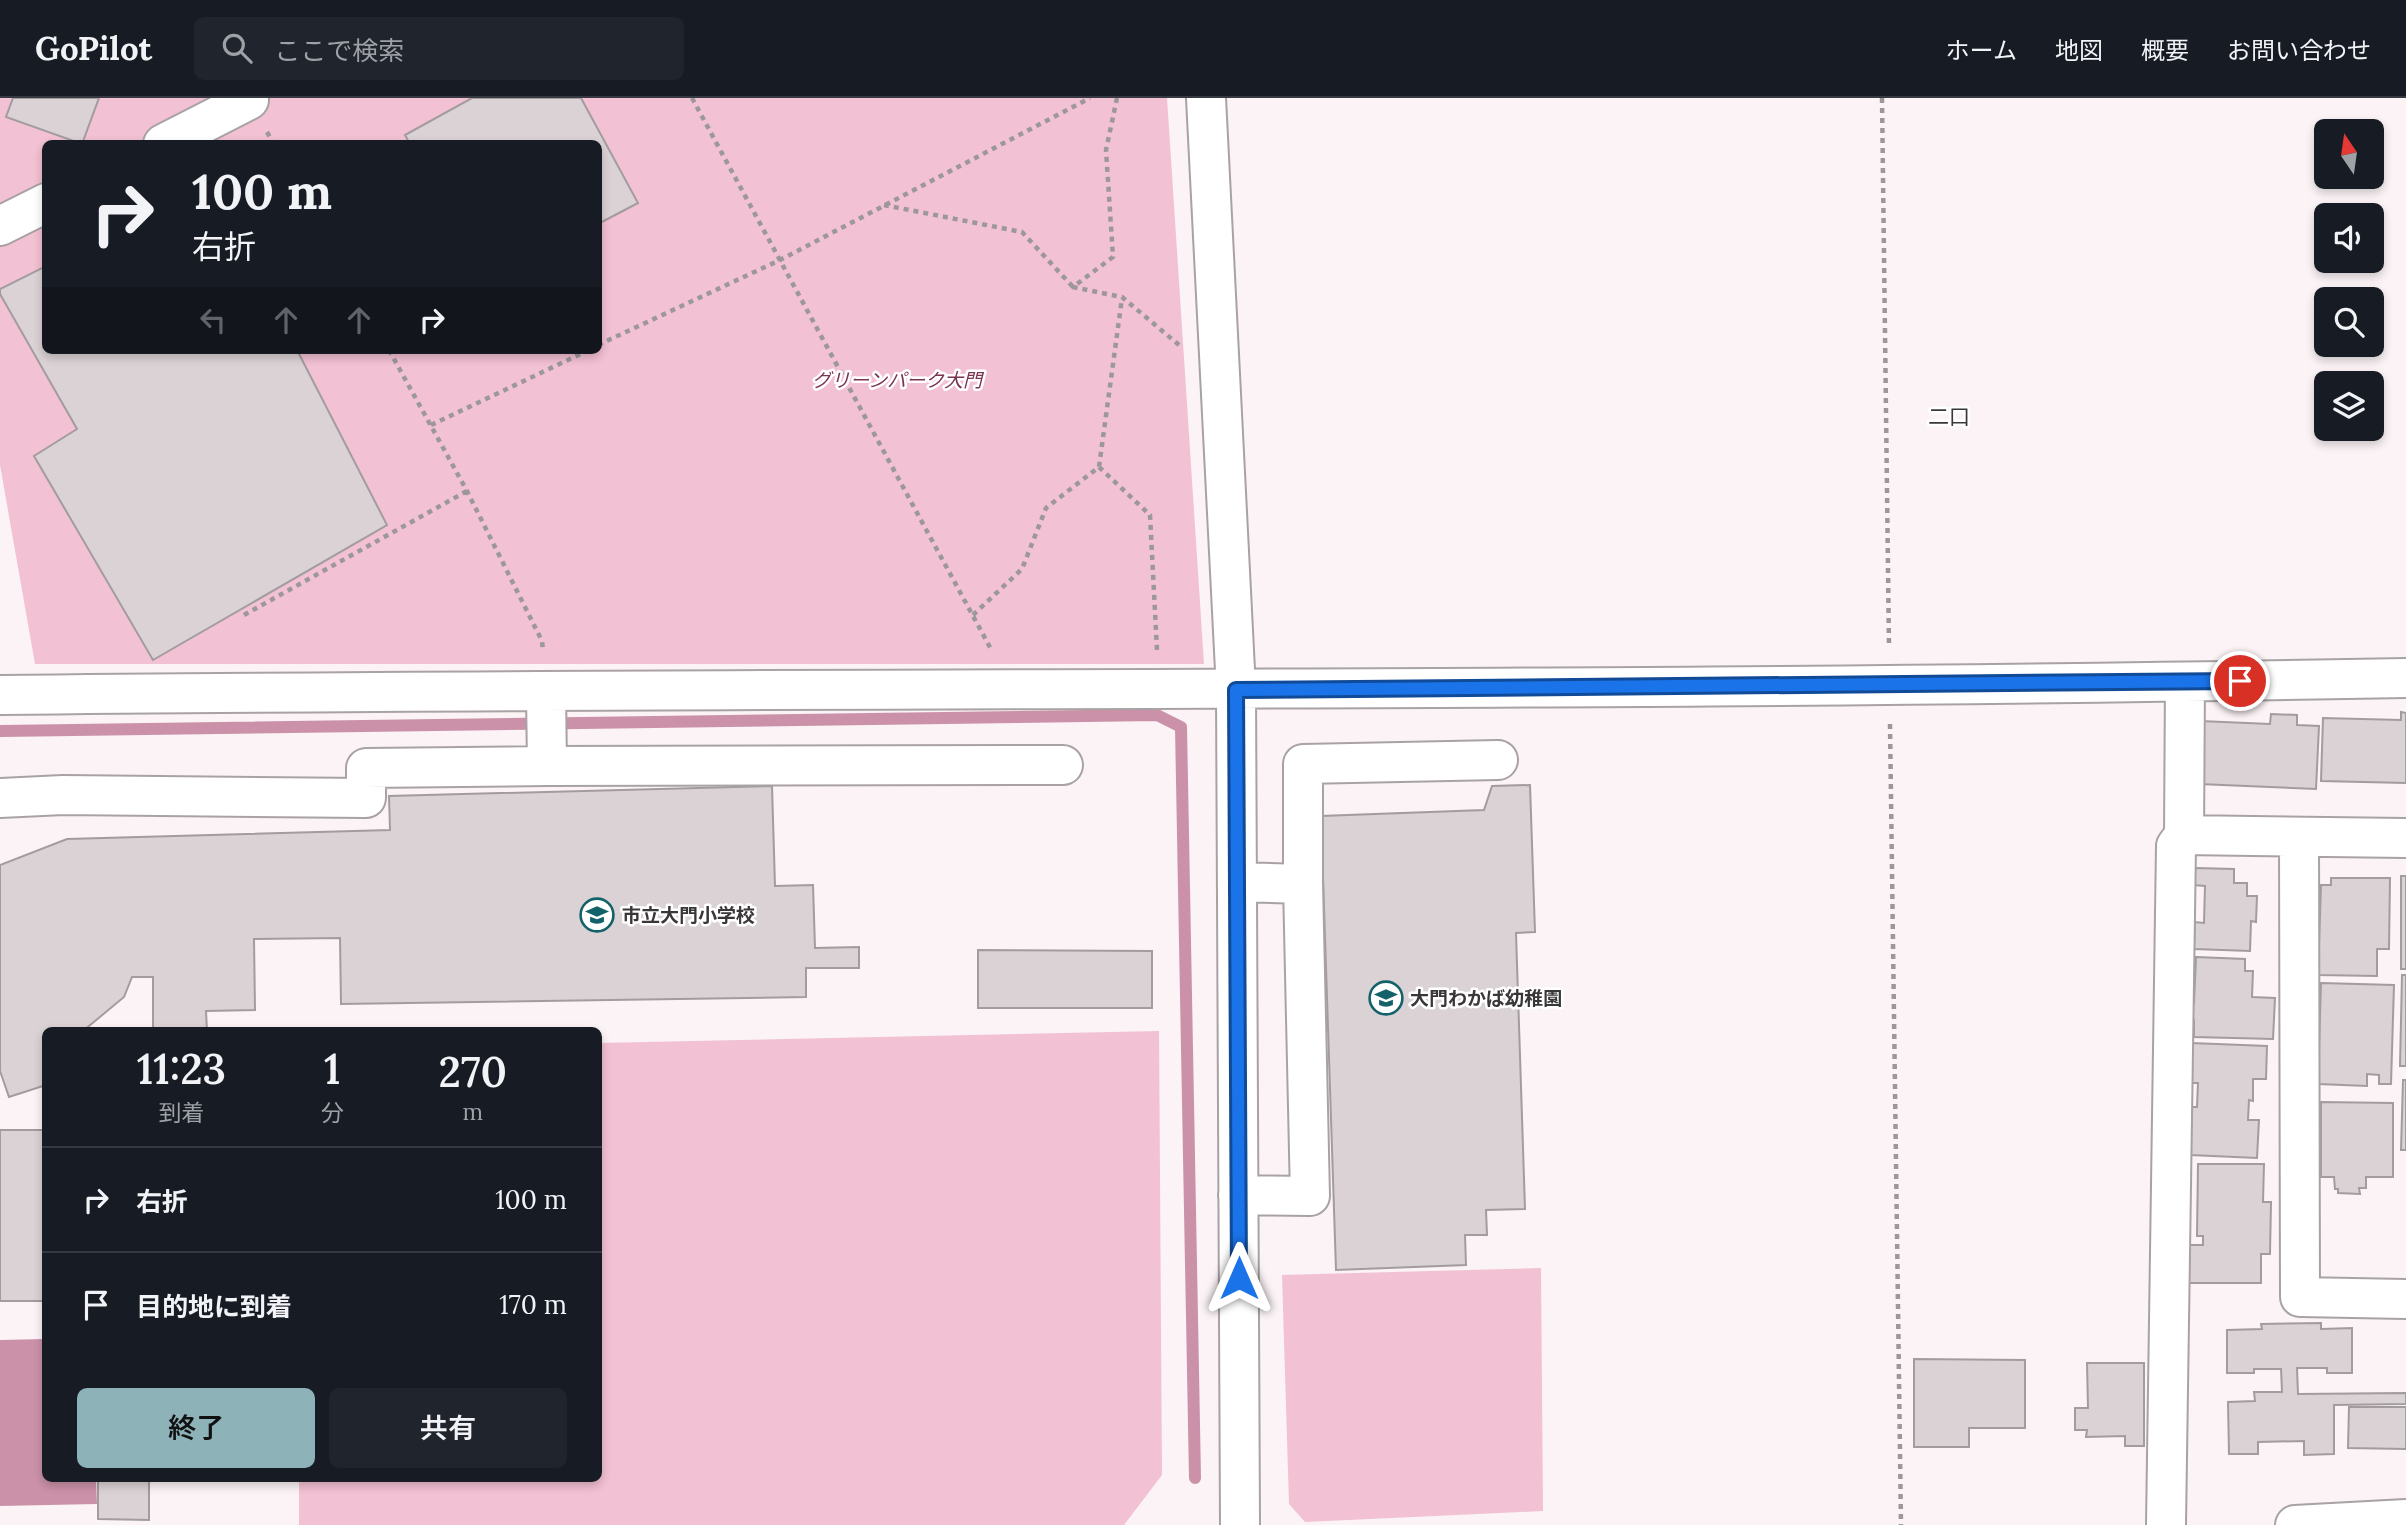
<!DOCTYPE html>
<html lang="ja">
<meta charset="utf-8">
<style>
:root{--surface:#171b24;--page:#20242c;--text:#f1f3f6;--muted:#9ea1a6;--line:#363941;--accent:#8db2b7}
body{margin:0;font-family:Lora,"Noto Sans JP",serif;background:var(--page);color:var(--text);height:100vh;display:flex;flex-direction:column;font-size:26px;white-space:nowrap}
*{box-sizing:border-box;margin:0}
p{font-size:23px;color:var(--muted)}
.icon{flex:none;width:38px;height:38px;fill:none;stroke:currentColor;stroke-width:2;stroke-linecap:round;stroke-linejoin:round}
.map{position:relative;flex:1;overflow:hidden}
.panel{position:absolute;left:42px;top:929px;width:560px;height:455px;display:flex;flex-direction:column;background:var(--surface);border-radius:10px;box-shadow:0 4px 10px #0003}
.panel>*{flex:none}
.top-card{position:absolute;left:42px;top:42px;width:560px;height:214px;border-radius:10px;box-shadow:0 4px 10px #0003;background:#171b24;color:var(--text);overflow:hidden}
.needle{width:46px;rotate:347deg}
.tools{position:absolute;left:2314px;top:21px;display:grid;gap:14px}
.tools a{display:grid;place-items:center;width:70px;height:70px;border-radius:10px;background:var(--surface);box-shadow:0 4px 10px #0003;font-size:35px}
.pin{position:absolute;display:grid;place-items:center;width:60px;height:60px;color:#fff;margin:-30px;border:4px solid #fff;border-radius:50%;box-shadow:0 2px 7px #0007}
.me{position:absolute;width:77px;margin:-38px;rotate:0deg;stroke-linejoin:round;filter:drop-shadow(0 0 5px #0008)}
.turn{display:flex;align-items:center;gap:24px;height:147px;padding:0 35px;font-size:32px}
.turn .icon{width:91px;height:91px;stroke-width:2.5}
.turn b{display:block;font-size:49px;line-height:60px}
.lanes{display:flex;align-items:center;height:66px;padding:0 35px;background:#0003;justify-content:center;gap:35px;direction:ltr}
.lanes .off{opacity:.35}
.eta{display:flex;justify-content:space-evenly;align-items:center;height:119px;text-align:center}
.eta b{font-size:42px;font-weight:600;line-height:49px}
.cta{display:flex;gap:14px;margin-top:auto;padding:14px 35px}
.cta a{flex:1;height:80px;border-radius:10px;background:var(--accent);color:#111;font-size:28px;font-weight:600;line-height:80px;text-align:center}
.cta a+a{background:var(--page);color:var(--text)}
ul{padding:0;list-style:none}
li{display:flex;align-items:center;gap:21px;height:105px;padding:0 35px;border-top:2px solid var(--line)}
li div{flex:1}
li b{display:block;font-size:26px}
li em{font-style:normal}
header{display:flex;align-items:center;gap:42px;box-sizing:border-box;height:98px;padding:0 35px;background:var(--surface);border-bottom:2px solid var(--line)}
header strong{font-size:33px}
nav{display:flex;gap:38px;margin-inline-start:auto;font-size:24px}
.search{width:490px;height:63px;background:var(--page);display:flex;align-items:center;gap:18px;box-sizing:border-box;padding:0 24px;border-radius:10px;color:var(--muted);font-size:26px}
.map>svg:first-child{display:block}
.green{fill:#f2c1d3;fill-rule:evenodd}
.water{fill:#cb91a8}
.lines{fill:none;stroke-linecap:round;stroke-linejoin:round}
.stream{stroke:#cb91a8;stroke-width:12}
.building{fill:#dad2d5;stroke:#a39c9f;stroke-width:2}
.minor-casing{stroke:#a9a2a5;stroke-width:42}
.path{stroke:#9c9799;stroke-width:4.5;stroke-dasharray:5 5;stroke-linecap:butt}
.minor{stroke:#fff;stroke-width:38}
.route-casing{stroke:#114b97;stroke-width:18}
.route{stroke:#1a73e8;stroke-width:12}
.labels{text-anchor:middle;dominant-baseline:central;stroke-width:5;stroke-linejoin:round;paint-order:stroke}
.park-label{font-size:19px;font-style:italic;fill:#7a3353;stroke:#fff}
.poi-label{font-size:19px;font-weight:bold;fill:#3a3738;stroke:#fff;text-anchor:start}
.neighbourhood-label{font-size:21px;fill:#3a3738;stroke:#fff}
</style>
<header>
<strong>GoPilot</strong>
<div class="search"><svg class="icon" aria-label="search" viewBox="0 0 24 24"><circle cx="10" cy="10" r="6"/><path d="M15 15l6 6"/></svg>ここで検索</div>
<nav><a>ホーム</a><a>地図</a><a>概要</a><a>お問い合わせ</a></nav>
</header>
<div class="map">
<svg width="2406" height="1427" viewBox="0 0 2406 1427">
<rect width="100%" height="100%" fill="#fbf3f6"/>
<!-- green -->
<path class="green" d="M0,0H1167L1204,566H35L0,367ZM46,46H598V252H46Z
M1159,933L1162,1377L1124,1427H299V1381H598L599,945Z
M1541,1170L1543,1413L1305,1424L1289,1406L1282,1177Z"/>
<!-- water -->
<path class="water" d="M45,1241L46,1381H96L97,1406L0,1408V1242Z"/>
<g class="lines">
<!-- stream -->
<path class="stream" d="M0,633L1157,617L1181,629L1195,1380"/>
</g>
<!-- building -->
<path class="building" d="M13,0H99L82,46L6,19Z
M472,0H581L638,105L598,126V46H410L405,37Z
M46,168V252H297L387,427L153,562L34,358L77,331L0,196V191Z
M2401,614L2406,615V685L2321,683L2323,620L2401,622Z
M2271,616L2297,617V627L2319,628L2316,691L2199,686L2201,623L2270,626Z
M1530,687L1535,834L1516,835L1525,1111L1486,1112L1487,1137H1465L1466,1167L1336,1172L1321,718L1484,712L1492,688Z
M772,688L775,788L813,787L815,850L859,849V870H806V899L341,906L340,840L254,841L255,912L206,913L207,933H153V879H132L124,899L83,933H46V987L9,999L0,973V767L67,741L390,732L389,698Z
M2195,770L2234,771V785H2247V798H2257L2256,824L2251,823L2250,853L2194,851L2195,824L2204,825L2205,788L2194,787Z
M2401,778H2406V871H2401Z
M2331,780H2390L2389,851H2377V878L2318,877L2321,787H2331Z
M978,852L1152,853V910H978Z
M2196,859L2245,861V873H2253L2252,899L2275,900L2273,941L2194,939V922L2189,921L2190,904L2194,905Z
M2402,877H2406V968H2400Z
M2321,885L2394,887L2391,986H2379V977L2367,976V988L2318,986Z
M2191,945L2267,948L2266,981H2253V1003L2249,1002L2248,1022H2259L2257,1060L2190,1057L2192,1009H2197L2198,985H2190Z
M2403,982H2406V1052H2401Z
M2321,1004L2393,1005V1079H2366V1090H2359L2360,1096L2338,1095V1091H2335L2334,1079H2321Z
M0,1032H46V1203H0Z
M2198,1066H2264L2263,1104H2271L2270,1156H2261V1185H2186V1147H2203V1138H2197Z
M2321,1225V1231L2352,1230V1275H2327V1270H2297L2298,1296L2406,1295V1306L2334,1307V1356L2304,1357V1343L2258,1344V1356H2229L2228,1304L2255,1303L2254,1294H2282L2281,1271H2254V1275H2227V1232L2262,1231L2261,1226Z
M1914,1261L2025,1262V1330H1969V1349H1914Z
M2087,1265H2144V1348H2125V1338L2086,1339L2087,1332H2075V1310H2088Z
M2349,1309H2406V1351L2348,1350Z
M98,1381H149V1422L98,1421Z"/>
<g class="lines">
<defs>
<path id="minor" d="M1206,0L1236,592L1240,1427
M163,46L249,2
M0,128L46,105
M2185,584L2184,737L2406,740
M546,594L547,668L1063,667
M0,597C802,588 1604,595 2406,580
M0,700L63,697L366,700V670L547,668
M2299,739L2300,1199L2406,1201
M1237,784L1303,786V666L1498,662
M1238,1097L1310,1098L1303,786
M2166,1427L2176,748L2184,737
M2295,1427L2406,1421"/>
</defs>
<!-- minor casing -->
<use href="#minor" class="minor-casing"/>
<!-- path -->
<path class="path" d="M692,0L992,553
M1117,0L1106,52L1113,159L1073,189L1122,199L1179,247
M1882,0L1889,548
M267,34L274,46
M884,107L1022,134L1073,189
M598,247L780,162L1090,0
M389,252L467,393L542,543L543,553
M431,327L589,252
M1099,369L1150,417L1157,552
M244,517L467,393
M973,517L1022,471L1046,410L1099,369L1122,200
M1890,626L1901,1427"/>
<!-- minor -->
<use href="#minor" class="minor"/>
</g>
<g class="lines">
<defs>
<path id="route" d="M1239,1180L1236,592L2240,583"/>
</defs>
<!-- route casing -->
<use href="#route" class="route-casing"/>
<!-- route -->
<use href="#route" class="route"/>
</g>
<!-- icons -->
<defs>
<symbol id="school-ring" viewBox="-11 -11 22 22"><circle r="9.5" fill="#fff" stroke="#136269" stroke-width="1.5"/><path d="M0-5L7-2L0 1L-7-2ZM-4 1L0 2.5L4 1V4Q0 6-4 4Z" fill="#136269"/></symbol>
</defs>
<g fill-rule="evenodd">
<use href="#school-ring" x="578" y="798" width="38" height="38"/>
<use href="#school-ring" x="1367" y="881" width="38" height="38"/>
</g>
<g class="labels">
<!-- park labels -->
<g class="park-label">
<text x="897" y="282">グリーンパーク大門</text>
</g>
<!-- poi labels -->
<g class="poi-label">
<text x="622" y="817">市立大門小学校</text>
<text x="1410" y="900">大門わかば幼稚園</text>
</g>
<!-- neighbourhood labels -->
<g class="neighbourhood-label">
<text x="1949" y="318">二口</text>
</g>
</g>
</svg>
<div class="tools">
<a><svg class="needle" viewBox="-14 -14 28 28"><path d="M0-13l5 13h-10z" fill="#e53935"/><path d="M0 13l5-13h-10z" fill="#9ea1a6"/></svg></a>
<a><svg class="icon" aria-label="sound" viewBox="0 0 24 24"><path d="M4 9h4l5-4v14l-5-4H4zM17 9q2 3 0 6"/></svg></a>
<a><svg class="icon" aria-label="search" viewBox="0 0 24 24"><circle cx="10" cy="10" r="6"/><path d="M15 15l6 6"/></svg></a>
<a><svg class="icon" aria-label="layers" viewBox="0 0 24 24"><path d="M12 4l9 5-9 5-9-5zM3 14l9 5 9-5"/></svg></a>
</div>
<div class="pin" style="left:2240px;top:583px;background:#d93025"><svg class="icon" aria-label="arrive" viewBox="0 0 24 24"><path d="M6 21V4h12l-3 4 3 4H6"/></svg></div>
<svg class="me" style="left:1239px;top:1180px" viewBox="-20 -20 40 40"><path d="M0-17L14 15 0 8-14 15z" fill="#1a73e8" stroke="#fff" stroke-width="4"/></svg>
<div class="top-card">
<div class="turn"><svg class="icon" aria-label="right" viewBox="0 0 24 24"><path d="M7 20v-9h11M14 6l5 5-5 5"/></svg><div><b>100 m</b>右折</div></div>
<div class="lanes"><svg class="icon off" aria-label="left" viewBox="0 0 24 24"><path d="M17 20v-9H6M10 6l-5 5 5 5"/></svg><svg class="icon off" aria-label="ahead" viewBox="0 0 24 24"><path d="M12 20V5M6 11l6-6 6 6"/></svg><svg class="icon off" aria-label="ahead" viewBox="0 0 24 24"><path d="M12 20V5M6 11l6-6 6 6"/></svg><svg class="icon" aria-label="right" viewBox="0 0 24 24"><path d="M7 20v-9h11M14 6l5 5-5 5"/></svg></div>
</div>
<section class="panel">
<div class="eta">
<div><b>11:23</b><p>到着</p></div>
<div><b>1</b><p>分</p></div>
<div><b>270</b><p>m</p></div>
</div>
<ul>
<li><svg class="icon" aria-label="right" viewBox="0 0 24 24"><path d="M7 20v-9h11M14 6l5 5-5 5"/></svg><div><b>右折</b></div><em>100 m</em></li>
<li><svg class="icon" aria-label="arrive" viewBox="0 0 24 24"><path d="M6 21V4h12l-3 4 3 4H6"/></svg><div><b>目的地に到着</b></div><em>170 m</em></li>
</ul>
<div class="cta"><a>終了</a><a>共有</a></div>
</section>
</div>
